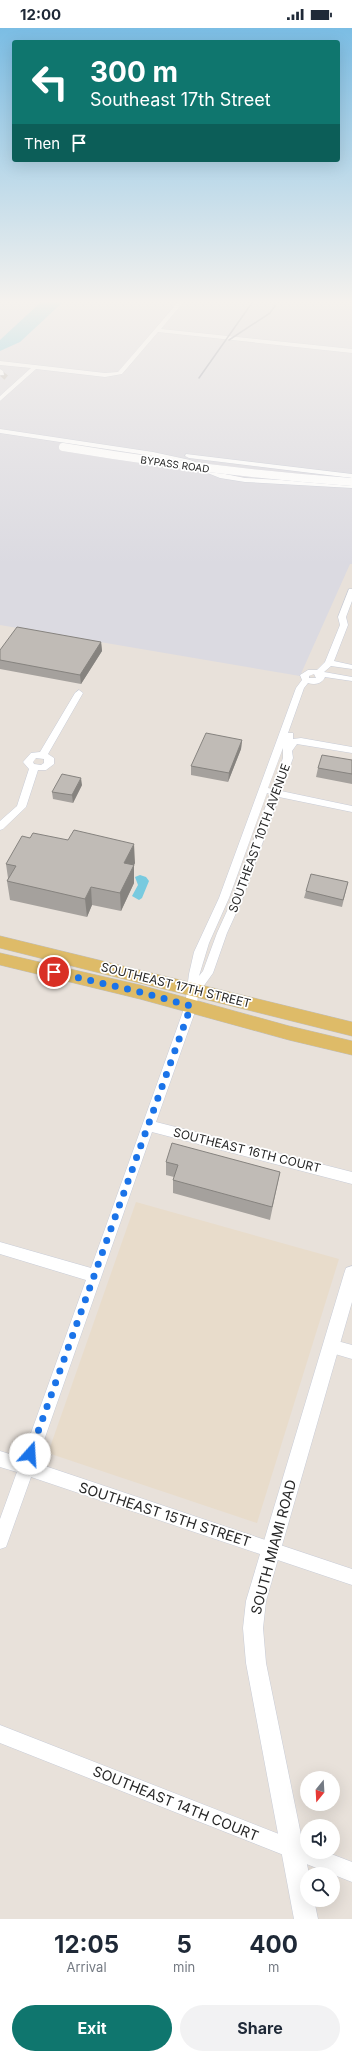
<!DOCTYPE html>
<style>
:root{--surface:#fff;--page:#f2f2f3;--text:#1f2937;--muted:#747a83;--accent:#0f766e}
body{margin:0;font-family:Inter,sans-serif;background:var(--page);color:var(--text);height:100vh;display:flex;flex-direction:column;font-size:15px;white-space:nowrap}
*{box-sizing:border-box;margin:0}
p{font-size:13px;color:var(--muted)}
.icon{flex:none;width:22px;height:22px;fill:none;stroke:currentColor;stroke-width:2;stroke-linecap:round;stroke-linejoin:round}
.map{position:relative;height:1891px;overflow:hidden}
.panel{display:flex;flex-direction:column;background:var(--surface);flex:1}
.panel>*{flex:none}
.banner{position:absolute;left:12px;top:12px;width:328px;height:122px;border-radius:4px;box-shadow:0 4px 16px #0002;background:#0f766e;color:#fff;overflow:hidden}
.needle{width:26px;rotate:198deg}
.tools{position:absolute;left:300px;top:1743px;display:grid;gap:8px}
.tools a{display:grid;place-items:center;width:40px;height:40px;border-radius:50%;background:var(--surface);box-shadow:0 4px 16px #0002;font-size:20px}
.pin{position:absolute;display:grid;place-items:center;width:34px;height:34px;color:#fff;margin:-17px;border:2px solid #fff;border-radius:50%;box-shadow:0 1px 4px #0007}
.me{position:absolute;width:44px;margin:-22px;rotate:19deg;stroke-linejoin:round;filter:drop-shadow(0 0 3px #0008)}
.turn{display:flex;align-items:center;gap:14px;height:84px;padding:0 12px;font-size:18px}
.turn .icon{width:52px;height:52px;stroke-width:2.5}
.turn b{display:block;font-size:28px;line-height:34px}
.then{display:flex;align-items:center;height:38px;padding:0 12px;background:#0003;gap:8px;font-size:15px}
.eta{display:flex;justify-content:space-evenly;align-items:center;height:68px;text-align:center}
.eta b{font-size:24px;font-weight:700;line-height:28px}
.action{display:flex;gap:8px;margin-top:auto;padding:8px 12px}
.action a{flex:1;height:46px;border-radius:24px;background:var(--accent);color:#fff;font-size:16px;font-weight:700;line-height:46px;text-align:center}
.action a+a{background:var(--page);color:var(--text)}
.status{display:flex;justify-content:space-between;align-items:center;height:28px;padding:0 20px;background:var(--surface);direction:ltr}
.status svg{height:11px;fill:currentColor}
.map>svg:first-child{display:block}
.industrial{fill:#dbdae1}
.education{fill:#e8dccb}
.water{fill:#78cadf}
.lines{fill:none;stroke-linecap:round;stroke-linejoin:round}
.minor-tunnel{stroke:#c1bcb6;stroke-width:5.5;stroke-dasharray:5.5 2.5;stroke-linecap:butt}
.minor-casing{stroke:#c8ccd7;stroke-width:1}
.tertiary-casing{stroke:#c8ccd7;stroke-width:1}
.primary-casing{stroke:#bebebe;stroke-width:1}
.minor{fill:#fff;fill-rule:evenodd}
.tertiary{fill:#fff;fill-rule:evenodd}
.primary{fill:#debb68;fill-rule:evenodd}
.rail{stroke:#9da1af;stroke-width:1.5}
.tertiary-bridge-casing{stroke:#c8ccd7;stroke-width:8;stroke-linecap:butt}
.tertiary-bridge{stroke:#fff;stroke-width:8}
.wall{fill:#a5a19d}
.shaded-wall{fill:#86837f}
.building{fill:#c0bbb6;stroke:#86837f}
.route{stroke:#1a73e8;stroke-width:7;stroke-dasharray:0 12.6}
.labels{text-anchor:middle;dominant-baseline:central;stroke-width:3.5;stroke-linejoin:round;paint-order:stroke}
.far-street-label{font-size:10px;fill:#272727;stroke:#fff}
.street-label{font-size:12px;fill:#272727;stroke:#fff}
.near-street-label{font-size:14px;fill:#272727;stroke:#fff}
</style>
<div class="status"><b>12:00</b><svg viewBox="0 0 49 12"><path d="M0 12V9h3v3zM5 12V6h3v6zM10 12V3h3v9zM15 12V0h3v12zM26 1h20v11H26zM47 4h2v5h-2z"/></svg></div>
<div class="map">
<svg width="352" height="1891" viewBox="0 0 352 1891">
<rect width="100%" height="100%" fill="#e8e1da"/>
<!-- industrial -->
<path class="industrial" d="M0,272H352V536H350L300,648L0,597Z"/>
<!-- education -->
<path class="education" d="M136,1174L339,1231L257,1495L48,1425Z"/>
<!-- water -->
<path class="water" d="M43,272H65L20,314L0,323V312Z
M140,847L146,849L149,853L142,870L139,872L132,868L138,857L135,849Z"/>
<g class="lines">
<!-- minor-tunnel -->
<path class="minor-tunnel" d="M2,346L8,351"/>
<defs>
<path id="minor" d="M180,272H185L161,301L352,321V325L158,304L122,346L105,349L36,341L0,373V368L31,340L0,337V333L105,345L118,344Z
M0,341L3,343L4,347H0Z
M349,561H352V573L346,589L348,597L334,633L352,637V641L331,638L324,644L352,649V653L325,649C322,656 315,657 308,655L304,660L288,705H293V711L301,710L352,719V725L297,716L292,723L293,730L281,763L352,778V784L279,769L242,872L227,905L213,945L198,966L197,978L156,1094L352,1144V1156L152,1104L36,1435L352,1541V1557L31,1449L6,1519L0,1521V1491L17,1444L0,1439V1423L22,1430L86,1252L0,1226V1214L91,1240L185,978L189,946L194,924L219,870L296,660L302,652L300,647L308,642H317L325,634L340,597L338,589ZM314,646L316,650H309V648ZM283,720V730L272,761L268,760ZM267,765L270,766L232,872L217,905L203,943L199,948L209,915L229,870Z
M79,662L83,665L48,726L54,730V736L46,742H38L26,779L3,801L0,802V793L17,778L29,741L23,734L31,725L40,724L75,665ZM36,730L44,731V735L41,737L34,736L33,734Z
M330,1311L352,1317V1331L325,1323L323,1318L325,1313Z
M0,1697L307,1817V1824H326L352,1834V1854L0,1715Z"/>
<path id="tertiary" d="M0,401L153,424L190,432L225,446L245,450L352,456V460L245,454L220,450L185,436L153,428L0,405Z
M186,426L352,446V450L189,430L185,428Z
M352,1238V1274L266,1573L263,1600L266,1635L309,1846H307V1872H314L318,1891H294L246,1635L243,1600L246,1573L344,1246L346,1240Z"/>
<path id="primary" d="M0,908L352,994V1008L0,920Z
M0,925L140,957L289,998L352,1013V1027L289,1012L140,971L0,937Z"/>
</defs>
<!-- minor casing -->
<use href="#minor" class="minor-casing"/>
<!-- tertiary casing -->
<use href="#tertiary" class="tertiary-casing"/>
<!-- primary casing -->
<use href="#primary" class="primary-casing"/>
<!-- minor -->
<use href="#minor" class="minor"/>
<!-- tertiary -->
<use href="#tertiary" class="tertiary"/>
<!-- primary -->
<use href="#primary" class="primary"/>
<!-- rail -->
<path class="rail" d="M229,312L270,285L279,272
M199,350L254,272"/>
<defs>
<path id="tertiary-bridge" d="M63,419C159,435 255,447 352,454"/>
</defs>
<!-- tertiary-bridge casing -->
<use href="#tertiary-bridge" class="tertiary-bridge-casing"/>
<!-- tertiary-bridge -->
<use href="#tertiary-bridge" class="tertiary-bridge"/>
</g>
<!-- wall -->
<path class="wall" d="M101,614L102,623L81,656L0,641V622Z
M242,712L241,721L228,754L191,747V738Z
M352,732V756L316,749L318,740Z
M82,757L73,775L53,771L52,764Z
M135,835L134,837V855L121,883L92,877L87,889L10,872L7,853L8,850L6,836Z
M348,854L342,879L304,870L306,863Z
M166,1134L280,1144L270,1192L173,1165V1152L174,1149L166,1147Z"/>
<!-- shaded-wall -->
<path class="shaded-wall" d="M101,614L102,623L81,656L80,647Z
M242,712L241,721L228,754L229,745Z
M81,750L82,757L73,775L72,767Z
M134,816L135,835L134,837V855L121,883L120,865L124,835Z
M91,859L92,877L87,889L85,871Z"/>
<!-- building -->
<path class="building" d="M17,599L101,614L80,647L0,632V622Z
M206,705L242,712L229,745L191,738Z
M322,727L352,732V746L318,740Z
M62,746L81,750L72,767L52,764Z
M74,802L134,816L124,835L134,837L120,865L91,859L85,871L7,853L16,838L6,836L22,808L30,810L33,805L68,812Z
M311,846L348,854L343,872L306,863Z
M172,1115L280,1144L272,1179L173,1152L178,1137L166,1134Z"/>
<!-- sky -->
<linearGradient id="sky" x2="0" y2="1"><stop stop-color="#7bbde4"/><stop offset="0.51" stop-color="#f5f2ee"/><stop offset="1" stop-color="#f5f2ee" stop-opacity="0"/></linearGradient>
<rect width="352" height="537" fill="url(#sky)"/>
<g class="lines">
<!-- route -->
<path class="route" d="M30,1426L191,978L140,964L54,944"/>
</g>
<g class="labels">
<!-- far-street labels -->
<g class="far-street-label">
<text transform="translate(175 436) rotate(8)">BYPASS ROAD</text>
</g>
<!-- street labels -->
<g class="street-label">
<text transform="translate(259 810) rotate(-70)">SOUTHEAST 10TH AVENUE</text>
<text transform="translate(176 957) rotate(14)">SOUTHEAST 17TH STREET</text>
<text transform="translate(247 1122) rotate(14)">SOUTHEAST 16TH COURT</text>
</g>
<!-- near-street labels -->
<g class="near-street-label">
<text transform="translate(165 1486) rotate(18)">SOUTHEAST 15TH STREET</text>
<text transform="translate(273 1519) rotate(-75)">SOUTH MIAMI ROAD</text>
<text transform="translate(176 1775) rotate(22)">SOUTHEAST 14TH COURT</text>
</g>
</g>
</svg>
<div class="tools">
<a><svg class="needle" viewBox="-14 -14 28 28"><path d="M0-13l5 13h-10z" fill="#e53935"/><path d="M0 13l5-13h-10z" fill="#747a83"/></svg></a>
<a><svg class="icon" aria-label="sound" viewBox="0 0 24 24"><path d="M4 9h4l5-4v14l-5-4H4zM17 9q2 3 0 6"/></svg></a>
<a><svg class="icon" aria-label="search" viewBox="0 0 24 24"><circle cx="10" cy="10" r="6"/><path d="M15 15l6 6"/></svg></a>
</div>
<div class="pin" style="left:54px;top:944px;background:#d93025"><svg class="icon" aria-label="arrive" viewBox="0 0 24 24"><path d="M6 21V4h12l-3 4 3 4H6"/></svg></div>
<svg class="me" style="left:30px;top:1426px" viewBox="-20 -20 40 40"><circle r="19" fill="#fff"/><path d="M0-13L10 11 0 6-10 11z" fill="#1a73e8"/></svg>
<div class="banner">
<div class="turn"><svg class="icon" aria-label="left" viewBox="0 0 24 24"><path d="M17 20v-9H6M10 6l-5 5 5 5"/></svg><div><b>300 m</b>Southeast 17th Street</div></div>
<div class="then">Then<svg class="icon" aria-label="arrive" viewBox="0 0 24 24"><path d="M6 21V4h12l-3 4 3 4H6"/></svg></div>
</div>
</div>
<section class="panel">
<div class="eta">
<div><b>12:05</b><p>Arrival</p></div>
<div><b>5</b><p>min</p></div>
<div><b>400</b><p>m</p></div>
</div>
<div class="action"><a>Exit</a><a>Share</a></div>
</section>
